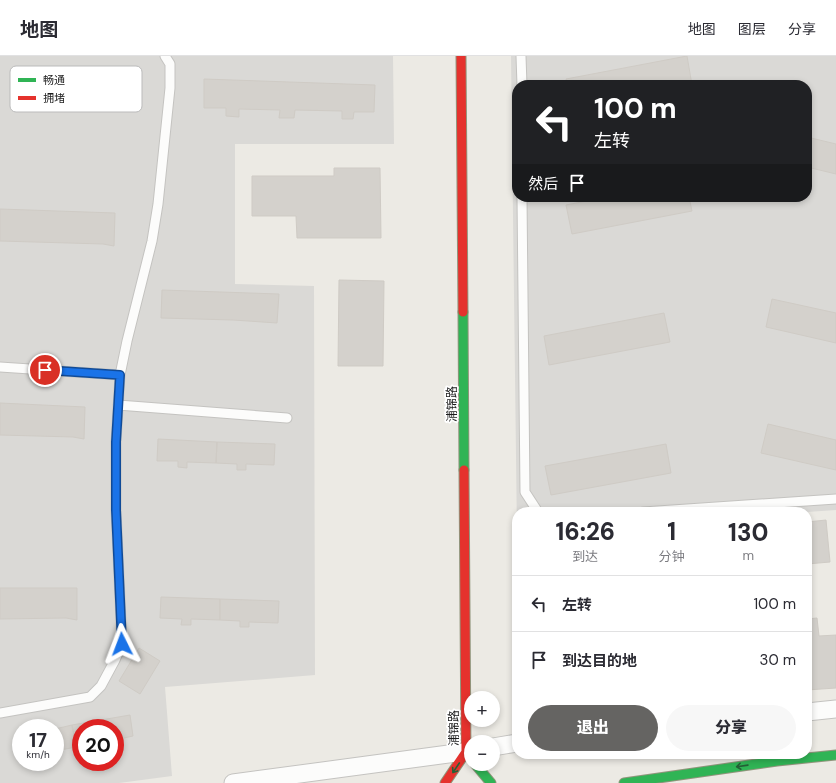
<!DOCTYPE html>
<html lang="zh">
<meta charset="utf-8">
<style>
:root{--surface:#fff;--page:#f7f7f7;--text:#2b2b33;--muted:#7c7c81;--line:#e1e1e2;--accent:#656462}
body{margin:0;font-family:"DM Sans","Noto Sans SC",sans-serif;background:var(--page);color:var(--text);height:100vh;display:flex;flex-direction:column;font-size:15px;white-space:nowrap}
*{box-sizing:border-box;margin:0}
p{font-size:13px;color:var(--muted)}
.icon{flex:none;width:22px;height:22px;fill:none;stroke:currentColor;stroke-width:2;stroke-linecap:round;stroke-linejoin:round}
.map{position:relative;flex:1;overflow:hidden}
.sheet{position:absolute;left:512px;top:451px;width:300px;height:252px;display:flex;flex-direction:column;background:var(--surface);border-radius:16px;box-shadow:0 2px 6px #0003}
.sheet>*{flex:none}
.hud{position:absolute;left:512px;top:24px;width:300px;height:122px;border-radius:16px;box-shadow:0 2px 6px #0003;background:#202124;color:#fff;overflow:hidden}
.buttons{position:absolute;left:464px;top:635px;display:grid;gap:8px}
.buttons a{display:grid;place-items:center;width:36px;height:36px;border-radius:50%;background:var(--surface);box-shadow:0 2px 6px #0003;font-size:20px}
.speed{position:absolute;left:12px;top:663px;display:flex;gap:8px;font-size:20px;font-weight:700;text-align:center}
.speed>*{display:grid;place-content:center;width:52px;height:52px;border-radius:50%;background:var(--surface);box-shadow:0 2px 6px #0003;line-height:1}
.speed small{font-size:10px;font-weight:400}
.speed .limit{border:6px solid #d22;background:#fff;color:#111}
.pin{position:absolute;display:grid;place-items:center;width:34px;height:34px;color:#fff;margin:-17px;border:2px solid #fff;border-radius:50%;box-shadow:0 1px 4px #0007}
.me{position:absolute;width:44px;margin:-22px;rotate:357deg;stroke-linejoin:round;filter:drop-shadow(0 0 3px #0008)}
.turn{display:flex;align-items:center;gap:14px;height:84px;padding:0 16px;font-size:18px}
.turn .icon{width:52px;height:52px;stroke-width:2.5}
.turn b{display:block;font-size:28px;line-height:34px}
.then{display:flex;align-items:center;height:38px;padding:0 16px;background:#0003;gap:8px;font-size:15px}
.eta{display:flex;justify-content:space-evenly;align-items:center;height:68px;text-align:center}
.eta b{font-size:24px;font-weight:800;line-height:28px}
.action{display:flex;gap:8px;margin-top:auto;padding:8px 16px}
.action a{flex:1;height:46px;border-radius:24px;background:var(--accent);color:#fff;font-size:16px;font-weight:800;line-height:46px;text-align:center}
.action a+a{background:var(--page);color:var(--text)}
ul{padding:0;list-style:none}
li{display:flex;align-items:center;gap:12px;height:56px;padding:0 16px;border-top:1px solid var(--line)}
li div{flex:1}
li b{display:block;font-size:15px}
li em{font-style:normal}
header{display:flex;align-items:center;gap:24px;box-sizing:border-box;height:56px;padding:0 20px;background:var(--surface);border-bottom:1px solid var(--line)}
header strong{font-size:19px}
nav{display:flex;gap:22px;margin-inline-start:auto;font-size:14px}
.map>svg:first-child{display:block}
.residential{fill:#dad9d6;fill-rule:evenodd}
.building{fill:#d4d1cc;stroke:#cfcbc5}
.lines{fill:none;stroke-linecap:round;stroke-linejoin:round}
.lane-casing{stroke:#c4c3c0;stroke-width:11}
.street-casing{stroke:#c4c3c0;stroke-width:19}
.fast-casing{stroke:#91957c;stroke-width:11}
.jam-casing{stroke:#91957c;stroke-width:11}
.lane{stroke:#fcfcfb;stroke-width:9}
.street{stroke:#fcfcfb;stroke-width:17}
.fast{stroke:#30b455;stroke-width:9}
.jam{stroke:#e5322d;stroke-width:9}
.oneway{stroke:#256036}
.route-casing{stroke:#114b97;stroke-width:10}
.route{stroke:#1a73e8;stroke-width:7}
.labels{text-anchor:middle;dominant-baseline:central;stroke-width:3.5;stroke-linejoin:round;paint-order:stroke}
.street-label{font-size:12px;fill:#1c1c1c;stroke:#fff}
.key{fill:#fff;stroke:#bbb;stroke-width:1}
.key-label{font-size:11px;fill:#1c1c1c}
</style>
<header>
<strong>地图</strong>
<nav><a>地图</a><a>图层</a><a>分享</a></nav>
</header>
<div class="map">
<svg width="836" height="727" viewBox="0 0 836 727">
<rect width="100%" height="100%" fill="#eceae4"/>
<!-- residential -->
<path class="residential" d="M0,0H393L394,88H235V228L314,230L315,619L165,631L172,720L119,727H0ZM21,672H55V706H21ZM81,672H115V706H81Z
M511,0H836V454L807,456H517V479ZM517,29H807V141H517Z"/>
<!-- building -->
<path class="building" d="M687,0L692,29H568L566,23Z
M204,23L375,29L374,56H354L353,63H342V55L295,54L294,62H279L280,54L239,53V61L226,60V52H204Z
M807,81L836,88V118L807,111Z
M334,112H380L381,182H297L296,160H252V120H334Z
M607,141H689L692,155L572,178L566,149Z
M0,153L115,157L114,190L103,188L0,185Z
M339,224L384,225L383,310H338Z
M162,234L279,238L277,267L233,264L161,262Z
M772,243L836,257V287L766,271Z
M664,257L670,286L549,309L544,280Z
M0,347L85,351L84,383L73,381L0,379Z
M768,368L836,384V414L761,397Z
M158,383L217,386L216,407L187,406V412L178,411V405H157Z
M217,386L275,388L274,409L246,408V414H237V408L216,407Z
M666,388L671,417L551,439L545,410Z
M826,464L830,506L807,508V466Z
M0,532H77V564L66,562L0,563Z
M161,541L220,543V564L191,563V569H181L182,563L160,562Z
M220,543L279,545L278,567L249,566V571H240V565L220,564Z
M817,562L819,580L836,579V632L807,634V563Z
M139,592L160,605L140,638L119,625Z
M130,659L133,680L115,684V672H81V690L76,691L72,669Z
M72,669L76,691L55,695V673Z
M21,679V700L18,701L14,680Z"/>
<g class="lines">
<defs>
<path id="lane" d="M521,0L522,29
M522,141L525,436L538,456
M0,311L120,319
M118,349L287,362
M643,456L836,443
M0,657L90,641L101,630L115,604L122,588L116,454V386L120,319L127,285L152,185L158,148L170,32V8L165,0"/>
<path id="street" d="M807,656L836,653
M493,691L517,687
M233,727L471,695"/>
<path id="fast" d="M463,256L464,414
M475,708L491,727
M624,727L777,705L836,699"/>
<path id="jam" d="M461,0L463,256
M445,727L466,696L464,414"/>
</defs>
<!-- lane casing -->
<use href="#lane" class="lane-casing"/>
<!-- street casing -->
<use href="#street" class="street-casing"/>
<!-- fast casing -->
<use href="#fast" class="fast-casing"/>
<!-- jam casing -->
<use href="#jam" class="jam-casing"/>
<!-- lane -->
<use href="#lane" class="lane"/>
<!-- street -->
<use href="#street" class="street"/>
<!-- fast -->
<use href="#fast" class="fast"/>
<!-- jam -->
<use href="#jam" class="jam"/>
</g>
<!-- one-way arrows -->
<defs><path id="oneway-shaft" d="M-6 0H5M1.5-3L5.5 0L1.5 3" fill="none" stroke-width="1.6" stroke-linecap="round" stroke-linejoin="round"/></defs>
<g class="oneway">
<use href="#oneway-shaft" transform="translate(742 710) rotate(172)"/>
<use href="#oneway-shaft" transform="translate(456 712) rotate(124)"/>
</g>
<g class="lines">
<defs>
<path id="route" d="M45,314L120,319L116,386V454L122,588"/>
</defs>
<!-- route casing -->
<use href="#route" class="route-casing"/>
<!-- route -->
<use href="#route" class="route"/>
</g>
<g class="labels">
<!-- street labels -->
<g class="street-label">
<text transform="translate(452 348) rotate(-90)">浦锦路</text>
<text transform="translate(454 672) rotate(-90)">浦锦路</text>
</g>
</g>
<!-- legend -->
<rect x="10" y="10" width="132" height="46" rx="6" class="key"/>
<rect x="18" y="22" width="18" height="4" fill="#30b455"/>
<rect x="18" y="40" width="18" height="4" fill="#e5322d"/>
<g class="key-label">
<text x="43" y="28">畅通</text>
<text x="43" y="46">拥堵</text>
</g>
</svg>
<div class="buttons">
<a>+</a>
<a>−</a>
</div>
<div class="speed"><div>17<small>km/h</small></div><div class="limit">20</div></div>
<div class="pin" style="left:45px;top:314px;background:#d93025"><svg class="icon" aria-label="arrive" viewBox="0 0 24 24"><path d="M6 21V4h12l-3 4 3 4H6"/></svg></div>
<svg class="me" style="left:122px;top:588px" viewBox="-20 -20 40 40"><path d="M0-17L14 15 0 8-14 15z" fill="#1a73e8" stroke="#fff" stroke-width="4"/></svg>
<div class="hud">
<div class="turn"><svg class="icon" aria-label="left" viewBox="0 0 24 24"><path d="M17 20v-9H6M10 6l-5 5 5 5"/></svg><div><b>100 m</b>左转</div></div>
<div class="then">然后<svg class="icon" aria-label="arrive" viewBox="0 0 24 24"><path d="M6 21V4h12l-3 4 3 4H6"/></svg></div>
</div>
<section class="sheet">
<div class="eta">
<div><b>16:26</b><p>到达</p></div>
<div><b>1</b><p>分钟</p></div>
<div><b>130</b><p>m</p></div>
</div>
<ul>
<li><svg class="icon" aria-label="left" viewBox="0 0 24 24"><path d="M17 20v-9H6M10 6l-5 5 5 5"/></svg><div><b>左转</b></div><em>100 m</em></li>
<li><svg class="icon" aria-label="arrive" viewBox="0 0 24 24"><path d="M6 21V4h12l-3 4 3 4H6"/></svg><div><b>到达目的地</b></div><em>30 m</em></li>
</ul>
<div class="action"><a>退出</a><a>分享</a></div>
</section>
</div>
